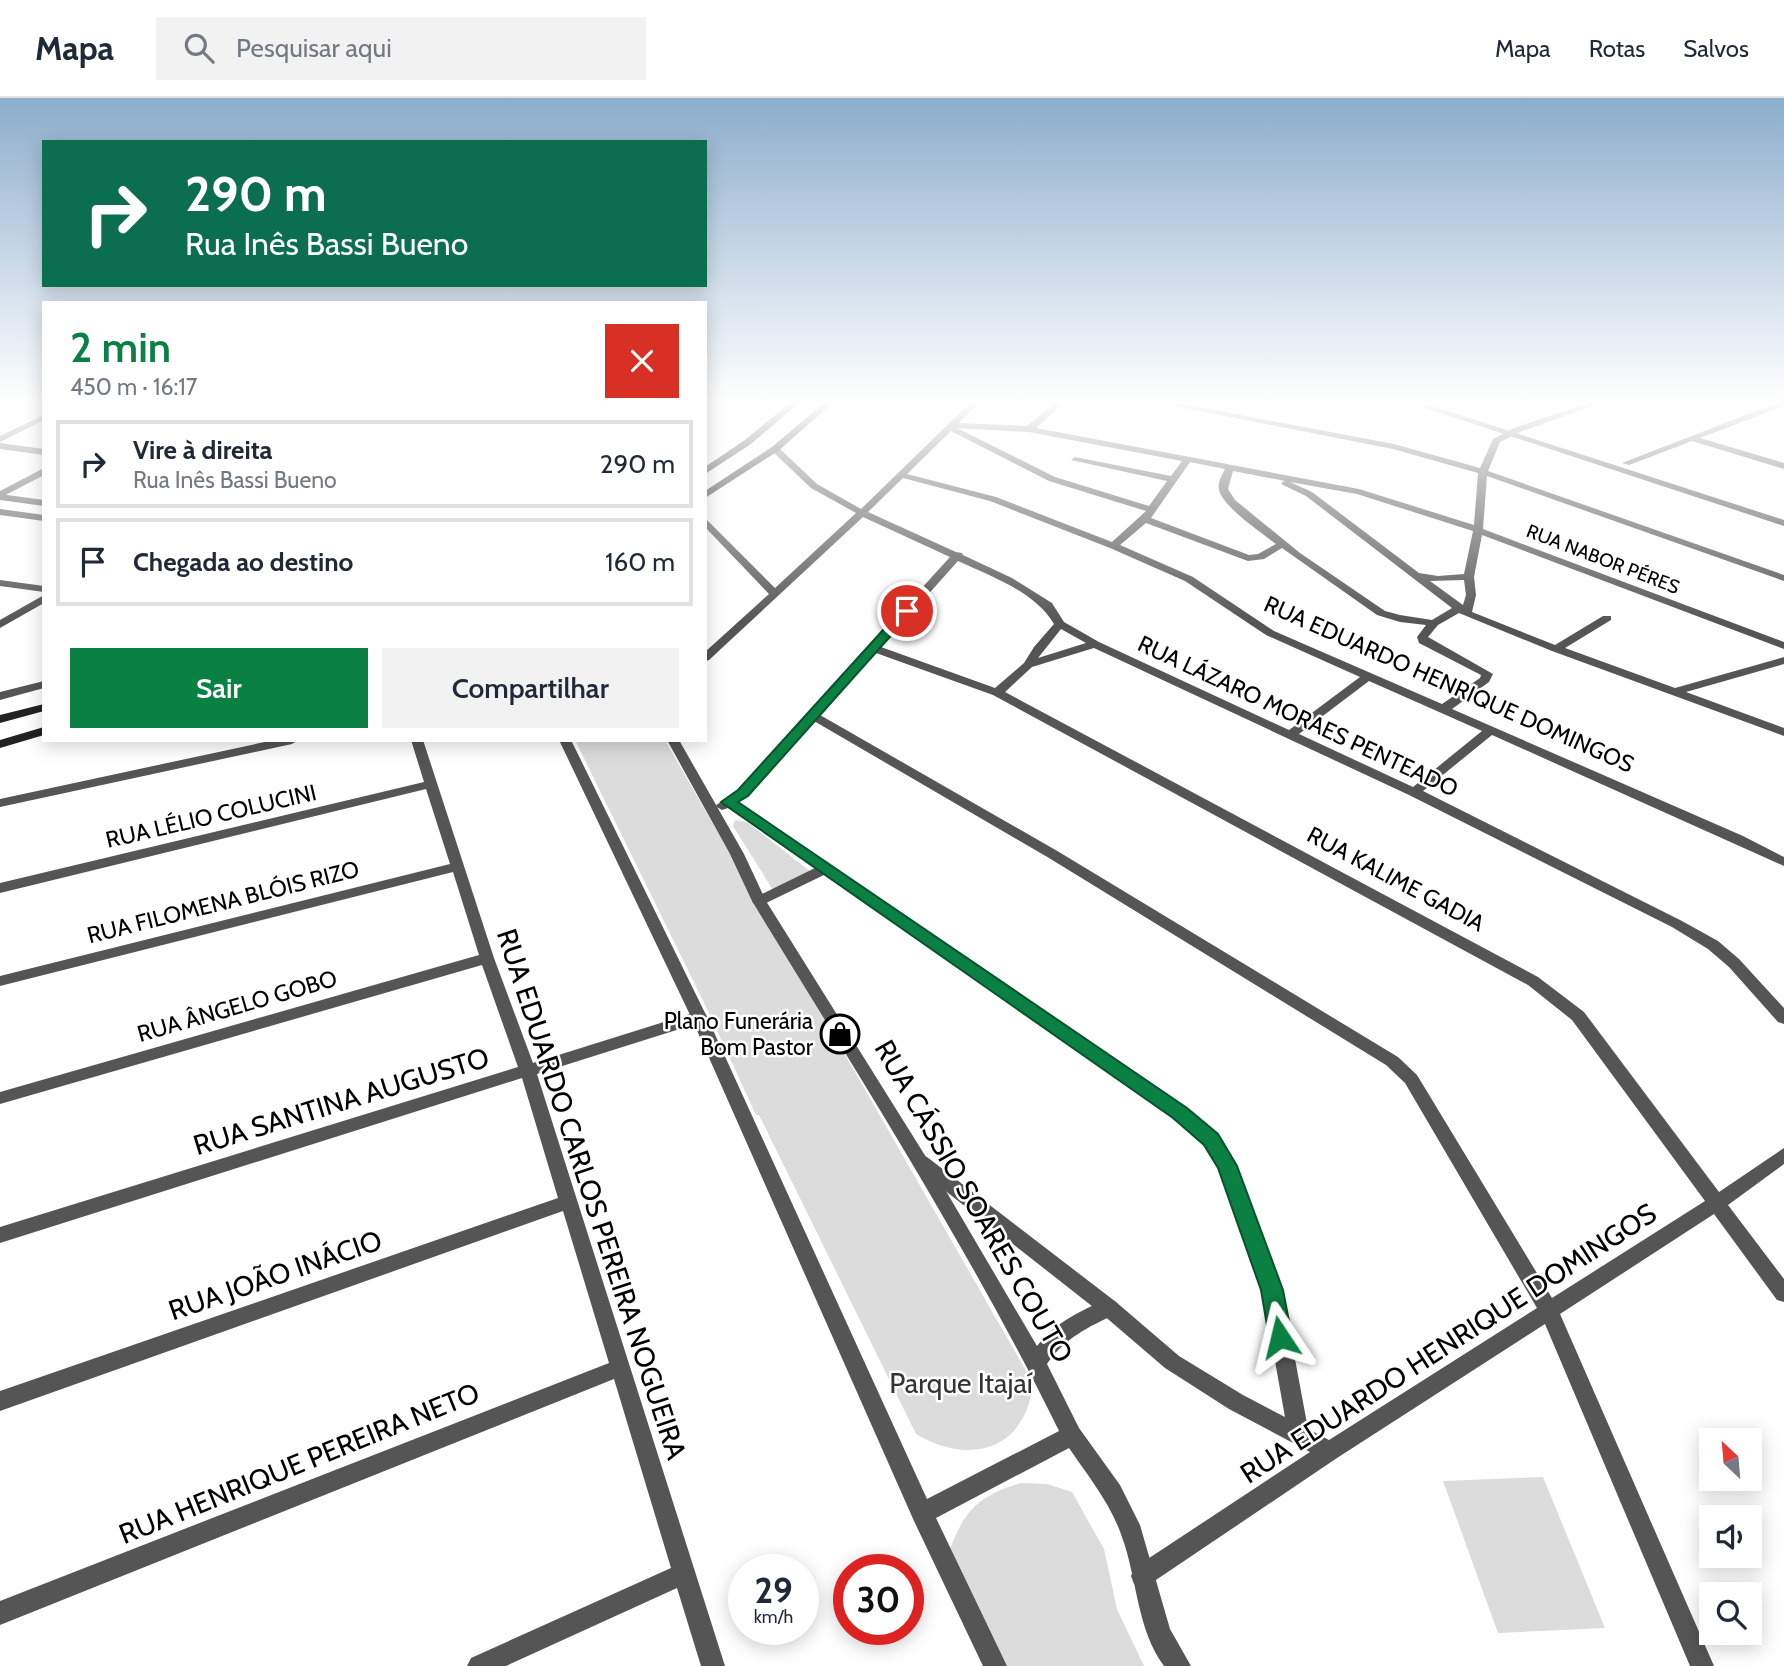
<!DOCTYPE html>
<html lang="pt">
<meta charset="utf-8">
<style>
:root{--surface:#fff;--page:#f2f2f3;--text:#1f2937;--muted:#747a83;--line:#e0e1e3;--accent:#0b8043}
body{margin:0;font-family:Cabin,sans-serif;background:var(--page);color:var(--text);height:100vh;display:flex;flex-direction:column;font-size:26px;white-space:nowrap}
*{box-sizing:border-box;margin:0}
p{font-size:23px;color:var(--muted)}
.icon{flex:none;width:38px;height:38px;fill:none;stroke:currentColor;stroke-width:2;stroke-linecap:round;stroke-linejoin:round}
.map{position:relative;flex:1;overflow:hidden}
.panel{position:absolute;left:42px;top:203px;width:665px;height:441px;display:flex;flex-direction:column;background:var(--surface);border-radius:0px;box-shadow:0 4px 18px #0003}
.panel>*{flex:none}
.top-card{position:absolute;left:42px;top:42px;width:665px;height:147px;border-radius:0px;box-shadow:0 4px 18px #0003;background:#0b6e4f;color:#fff;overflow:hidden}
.needle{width:46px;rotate:334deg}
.fabs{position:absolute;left:1699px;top:1330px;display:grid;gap:14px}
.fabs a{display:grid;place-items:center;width:63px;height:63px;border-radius:0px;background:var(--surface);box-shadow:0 4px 18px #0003;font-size:35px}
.speed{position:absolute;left:728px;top:1456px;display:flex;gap:14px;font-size:35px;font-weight:700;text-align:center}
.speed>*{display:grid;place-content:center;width:91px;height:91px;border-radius:50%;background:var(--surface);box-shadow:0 4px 18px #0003;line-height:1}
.speed small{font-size:18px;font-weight:400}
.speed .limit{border:10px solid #d22;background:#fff;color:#111}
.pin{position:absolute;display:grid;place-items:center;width:60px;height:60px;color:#fff;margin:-30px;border:4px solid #fff;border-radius:50%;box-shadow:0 2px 7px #0007}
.me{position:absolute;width:77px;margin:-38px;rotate:350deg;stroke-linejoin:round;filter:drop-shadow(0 0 5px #0008)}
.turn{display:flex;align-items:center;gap:24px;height:147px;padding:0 28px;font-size:32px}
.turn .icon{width:91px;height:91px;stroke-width:2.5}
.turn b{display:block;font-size:49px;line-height:60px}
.round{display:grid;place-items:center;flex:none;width:74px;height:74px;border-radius:0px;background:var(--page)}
.headline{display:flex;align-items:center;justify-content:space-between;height:119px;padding:0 28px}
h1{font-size:42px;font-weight:600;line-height:52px;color:var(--accent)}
.button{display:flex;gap:14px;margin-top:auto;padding:14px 28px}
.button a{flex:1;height:80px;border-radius:0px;background:var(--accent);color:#fff;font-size:28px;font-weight:600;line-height:80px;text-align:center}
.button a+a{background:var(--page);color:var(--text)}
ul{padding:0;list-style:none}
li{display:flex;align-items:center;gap:21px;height:88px;margin:0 14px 10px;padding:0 14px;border:4px solid var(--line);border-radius:0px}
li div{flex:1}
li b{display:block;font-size:26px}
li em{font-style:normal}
header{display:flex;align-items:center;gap:42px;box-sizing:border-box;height:98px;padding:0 35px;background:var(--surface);border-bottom:2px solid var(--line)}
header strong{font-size:33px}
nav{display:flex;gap:38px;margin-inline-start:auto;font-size:24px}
.search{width:490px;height:63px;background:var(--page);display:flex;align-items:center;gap:18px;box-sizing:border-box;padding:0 24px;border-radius:0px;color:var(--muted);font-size:26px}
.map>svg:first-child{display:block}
.green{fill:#dcdcdc}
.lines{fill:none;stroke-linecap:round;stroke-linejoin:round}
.minor{fill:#555;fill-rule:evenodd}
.tertiary{fill:#555;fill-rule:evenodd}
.secondary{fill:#222;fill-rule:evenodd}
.route{fill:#0b8043;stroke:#07532c;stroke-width:2}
.labels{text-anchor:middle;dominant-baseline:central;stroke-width:5;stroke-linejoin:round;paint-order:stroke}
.far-street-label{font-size:19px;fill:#000;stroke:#fff}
.street-label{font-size:23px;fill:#000;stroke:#fff}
.poi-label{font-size:23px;fill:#000;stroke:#fff;text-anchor:end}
.near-street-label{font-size:28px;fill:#000;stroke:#fff}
.near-park-label{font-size:28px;fill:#333;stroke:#fff}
</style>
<header>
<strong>Mapa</strong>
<div class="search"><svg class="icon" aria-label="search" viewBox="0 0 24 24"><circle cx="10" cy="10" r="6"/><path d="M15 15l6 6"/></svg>Pesquisar aqui</div>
<nav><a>Mapa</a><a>Rotas</a><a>Salvos</a></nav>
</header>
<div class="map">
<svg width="1784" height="1568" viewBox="0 0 1784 1568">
<rect width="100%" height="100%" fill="#fff"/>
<!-- green -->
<path class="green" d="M575,642H665L1033,1285C1026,1352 970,1368 916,1336L759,1017H756L707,911Z
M735,722L747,724L811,774L773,792L733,728Z
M1543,1379L1605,1530L1498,1535L1443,1383Z
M1021,1385L1047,1386L1072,1394L1104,1451L1117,1511L1144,1568H1007L950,1451C965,1411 980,1397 1021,1385Z"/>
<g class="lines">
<!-- minor -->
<path class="minor" d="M971,304H980L959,325L1027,328L1056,304H1065L1036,330L1359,391L1474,427L1478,375L1393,351L1154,304H1172L1394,346L1480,370L1493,341L1514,330L1591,304H1604L1520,334L1500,344L1488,373L1784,477V483L1487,378L1483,431L1784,544V551L1482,437L1474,479L1476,497L1472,514L1555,547L1603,518H1611V522L1565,550L1675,590L1784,559V566L1686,594L1784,630V638L1552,553L1459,515L1438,527L1428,539L1493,576L1489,584L1452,611L1743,738L1784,759V768L1492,637L1423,693L1682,823L1718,843L1739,861L1784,910V926L1778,924L1729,869L1708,851L1672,829L1409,697L1094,550L1032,569L1005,594L1538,879L1584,914L1719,1094L1784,1050V1066L1728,1107L1784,1181V1204L1777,1202L1714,1116L1560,1216L1714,1568H1690L1545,1226L1337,1360L1150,1486L1142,1489L1134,1486L1131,1478L1134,1470L1310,1354L1229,1311L1165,1270L1102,1216L915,1069L912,1064L915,1059L921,1057L927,1059L1116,1204L1179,1258L1243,1297L1285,1319L1262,1191L1220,1070L1205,1047L1174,1020L824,777L764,806H754L752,803L754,800L815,770L728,710L722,712L715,708L738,692L950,459L863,419L709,562L705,563V554L769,496L705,429V420L775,490L856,415L811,390L772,353V349H778L817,386L861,411ZM957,330L1029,334L1182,363L1171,378L1075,359L1071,362L1167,383L1149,408L1055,379ZM951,333L1049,383L1146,413L1112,444L996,399L907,376ZM1190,364L1225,371C1222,377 1217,385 1219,392C1223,409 1262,435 1276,446L1258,456L1249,457L1151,420ZM1233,373L1285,383L1281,385L1283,387L1306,398L1452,510L1432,522L1400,517L1385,513L1300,455L1235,402L1228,391ZM903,380L990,403L1110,450L1185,483L1266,537L1360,579L1289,632L1099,544L1064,524L1052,505L1012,480L963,457L962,455L956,454L868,414ZM1290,384L1357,396L1473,433L1464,476L1438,478L1419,475L1312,394ZM1146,425L1248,463L1264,461L1282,450L1377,517L1400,524L1426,527L1417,539L1419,545L1481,577L1480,580L1442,606L1274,533L1193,479L1120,447ZM958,463C992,479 1034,493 1054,526L1034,549L1024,565L995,590L881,549ZM1464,482L1466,497L1463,507L1430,483ZM1061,531L1086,545L1038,560ZM876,555L993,597L1528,887L1572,922L1705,1103L1552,1200L1417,977L1398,959L1059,754L820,617ZM1369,583L1482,633L1413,689L1299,636ZM814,623L1049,760L1386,967L1405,985L1537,1210L1329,1342L1308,1331L1282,1191L1237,1068L1217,1037L1186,1010L737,704L748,698Z
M1779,304H1784V308L1700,340L1784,365V371L1692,343L1629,367L1622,365Z
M44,317V322L0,344V338Z
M0,345L44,351V357L0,351Z
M44,370V377L0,400V393Z
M0,482L44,488V494L0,488Z
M44,497V505L0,530V522Z
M44,583V590L0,602V594Z
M274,642H298L292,646L0,709V701Z
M411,642H423L494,860L533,965L699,913L705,915L707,919L705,923L537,976L725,1568H701L677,1490L506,1568H467L471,1560L671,1470L614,1281L0,1527V1503L609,1265L563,1113L0,1313V1293L558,1100L522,980L0,1145V1129L518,969L482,867L0,1006V994L479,857L453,774L0,888V878L450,766L426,691L0,795V785L424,684Z"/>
<!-- tertiary -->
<path class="tertiary" d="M1407,304H1420L1784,422V428Z
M0,396L44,402V408L0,402Z
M0,411L44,417V423L0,417Z
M559,642H571L707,919L927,1401L1059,1333C969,1150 858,977 752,803L730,756L667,642H679L744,756L766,803L926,1059L1037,1248C1056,1224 1081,1212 1109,1201L1116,1204L1119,1210L1116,1216C1088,1229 1065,1240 1047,1266L1079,1330L1120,1387L1140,1427L1170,1531L1191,1568H1164C1137,1532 1137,1480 1122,1439C1111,1406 1088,1378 1069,1350L936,1420L1007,1568H983L914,1423L691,919Z"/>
<!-- secondary -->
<path class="secondary" d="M791,304H800L751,346L705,376V369L745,342Z
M825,304H834L778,353L705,400V393L772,349Z
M44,606V613L0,625V617Z
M44,629V637L0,650V642Z"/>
</g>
<!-- sky -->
<linearGradient id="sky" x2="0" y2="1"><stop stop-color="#8cadcc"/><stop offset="0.58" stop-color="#fff"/><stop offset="1" stop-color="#fff" stop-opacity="0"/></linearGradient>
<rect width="1784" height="524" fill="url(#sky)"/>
<!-- route -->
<path class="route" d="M907,509L911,510V515L748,698L738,704L1187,1010L1218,1036L1237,1068L1283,1192L1292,1239L1288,1246L1280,1249L1273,1246L1269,1239L1261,1192L1218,1070L1204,1047L1173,1020L721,704L738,692L903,510Z"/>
<!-- icons -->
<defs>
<symbol id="shop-ring" viewBox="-11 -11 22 22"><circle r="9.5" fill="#fff" stroke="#000" stroke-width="1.5"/><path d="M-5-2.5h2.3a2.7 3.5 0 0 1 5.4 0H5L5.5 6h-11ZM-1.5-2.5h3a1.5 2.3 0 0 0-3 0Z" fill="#000"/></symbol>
</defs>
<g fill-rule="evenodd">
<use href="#shop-ring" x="818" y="914" width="44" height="44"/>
</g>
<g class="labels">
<!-- far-street labels -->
<g class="far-street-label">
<text transform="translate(1603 461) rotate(21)">RUA NABOR PÉRES</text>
</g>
<!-- street labels -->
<g class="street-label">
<text transform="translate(1449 586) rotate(24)">RUA EDUARDO HENRIQUE DOMINGOS</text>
<text transform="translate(1298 618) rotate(25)">RUA LÁZARO MORAES PENTEADO</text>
<text transform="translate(211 718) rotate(-13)">RUA LÉLIO COLUCINI</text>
<text transform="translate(1396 781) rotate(28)">RUA KALIME GADIA</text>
<text transform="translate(223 804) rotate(-14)">RUA FILOMENA BLÓIS RIZO</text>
<text transform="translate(237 908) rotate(-16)">RUA ÂNGELO GOBO</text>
</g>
<!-- poi labels -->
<g class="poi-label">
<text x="813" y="923">Plano Funerária<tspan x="813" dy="26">Bom Pastor</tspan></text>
</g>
<!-- near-street labels -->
<g class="near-street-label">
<text transform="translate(341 1003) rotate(-17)">RUA SANTINA AUGUSTO</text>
<text transform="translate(592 1096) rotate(72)">RUA EDUARDO CARLOS PEREIRA NOGUEIRA</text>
<text transform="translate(974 1103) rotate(60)">RUA CÁSSIO SOARES COUTO</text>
<text transform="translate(275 1177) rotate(-19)">RUA JOÃO INÁCIO</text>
<text transform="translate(1448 1245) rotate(-33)">RUA EDUARDO HENRIQUE DOMINGOS</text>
<text transform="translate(299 1365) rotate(-22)">RUA HENRIQUE PEREIRA NETO</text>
</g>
<!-- near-park labels -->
<g class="near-park-label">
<text x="961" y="1285">Parque Itajaí</text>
</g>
</g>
</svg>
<div class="fabs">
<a><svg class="needle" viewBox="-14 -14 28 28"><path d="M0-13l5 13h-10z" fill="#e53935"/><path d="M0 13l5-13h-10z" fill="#747a83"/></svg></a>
<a><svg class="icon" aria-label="sound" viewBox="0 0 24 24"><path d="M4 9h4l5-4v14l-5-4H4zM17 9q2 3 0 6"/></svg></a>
<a><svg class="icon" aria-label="search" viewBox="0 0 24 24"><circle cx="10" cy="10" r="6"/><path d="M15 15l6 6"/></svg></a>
</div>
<div class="speed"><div>29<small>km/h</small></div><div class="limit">30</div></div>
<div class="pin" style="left:907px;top:513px;background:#d93025"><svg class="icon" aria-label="arrive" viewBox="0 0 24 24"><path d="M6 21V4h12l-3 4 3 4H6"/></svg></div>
<svg class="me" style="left:1280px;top:1239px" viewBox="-20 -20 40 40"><path d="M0-17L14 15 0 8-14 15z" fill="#0b8043" stroke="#fff" stroke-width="4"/></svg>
<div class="top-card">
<div class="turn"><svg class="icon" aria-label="right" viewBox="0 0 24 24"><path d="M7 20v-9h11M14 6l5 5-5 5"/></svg><div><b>290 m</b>Rua Inês Bassi Bueno</div></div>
</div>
<section class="panel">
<div class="headline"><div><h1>2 min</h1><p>450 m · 16:17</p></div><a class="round" style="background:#d93025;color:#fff"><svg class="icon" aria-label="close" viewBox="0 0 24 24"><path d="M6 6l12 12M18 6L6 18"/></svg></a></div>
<ul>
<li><svg class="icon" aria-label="right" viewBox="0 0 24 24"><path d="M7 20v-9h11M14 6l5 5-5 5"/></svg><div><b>Vire à direita</b><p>Rua Inês Bassi Bueno</p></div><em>290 m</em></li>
<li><svg class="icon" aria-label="arrive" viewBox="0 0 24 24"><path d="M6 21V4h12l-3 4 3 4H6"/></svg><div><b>Chegada ao destino</b></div><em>160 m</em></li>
</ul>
<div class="button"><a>Sair</a><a>Compartilhar</a></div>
</section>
</div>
